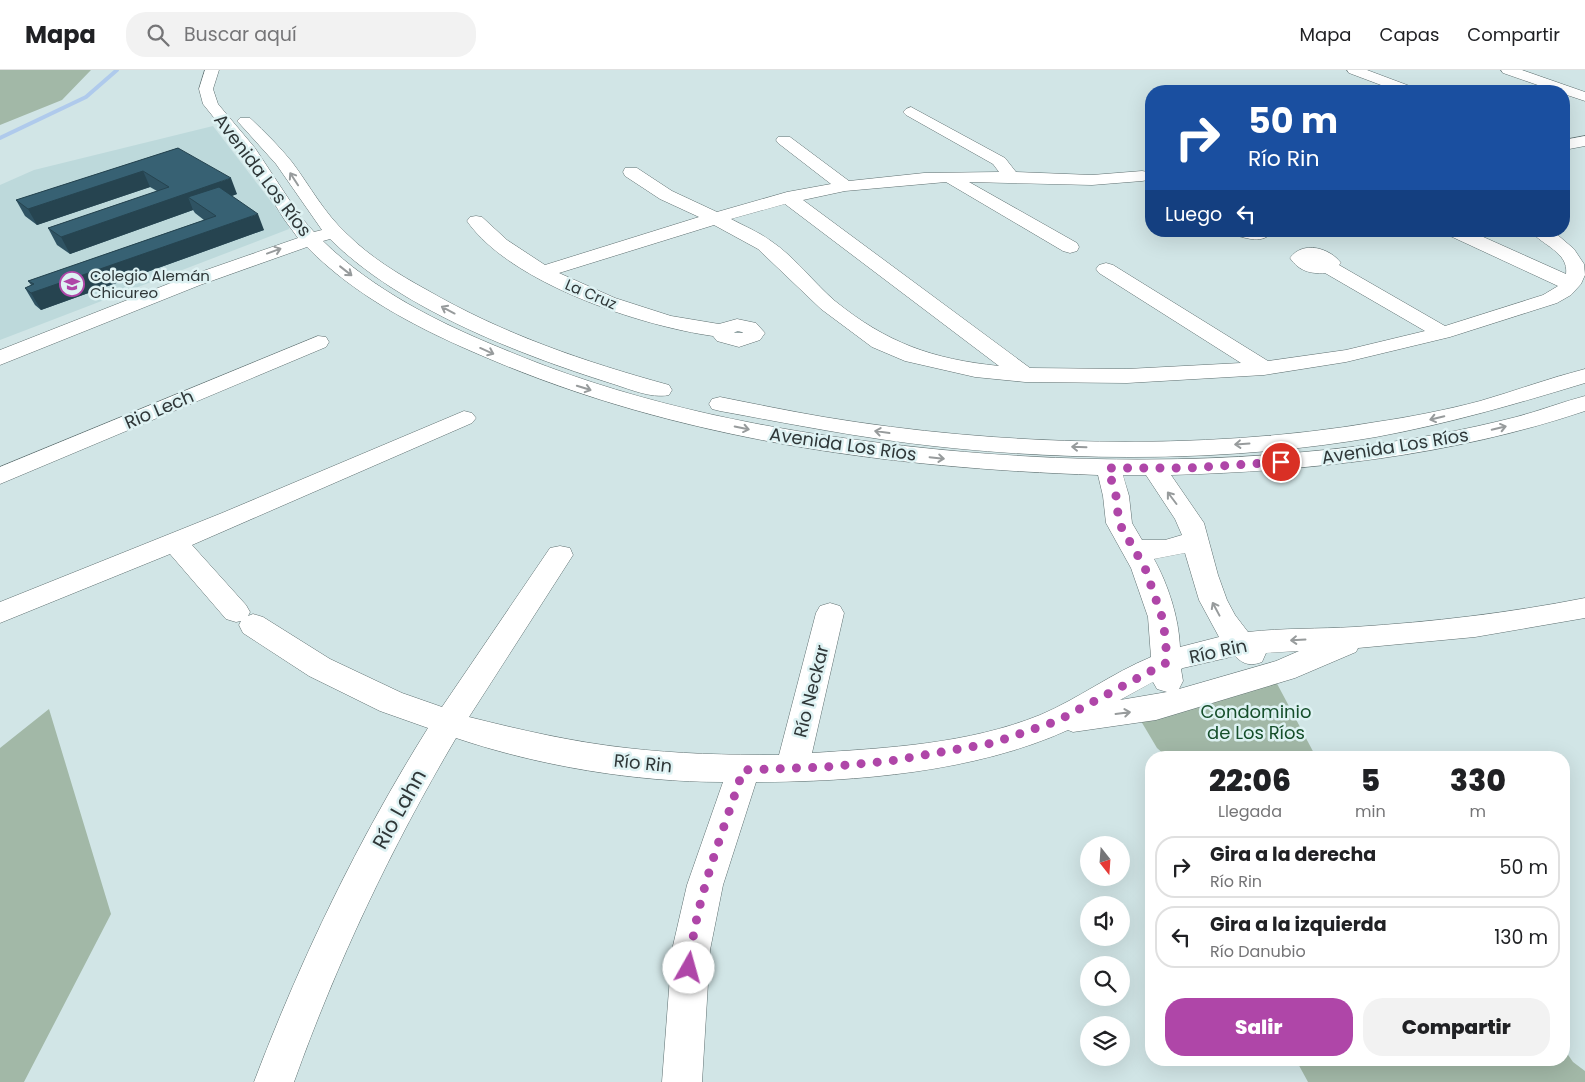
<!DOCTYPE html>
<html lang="es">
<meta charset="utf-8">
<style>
:root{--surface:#fff;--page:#f2f2f2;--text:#202124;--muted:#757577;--line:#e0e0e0;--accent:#af46a8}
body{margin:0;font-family:Poppins,sans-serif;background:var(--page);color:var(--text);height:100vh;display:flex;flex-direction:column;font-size:19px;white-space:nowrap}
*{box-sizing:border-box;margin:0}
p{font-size:16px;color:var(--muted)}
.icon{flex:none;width:28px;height:28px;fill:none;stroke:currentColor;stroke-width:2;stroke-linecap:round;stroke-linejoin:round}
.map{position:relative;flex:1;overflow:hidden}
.panel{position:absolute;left:1145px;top:681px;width:425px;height:315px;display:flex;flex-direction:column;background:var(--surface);border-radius:20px;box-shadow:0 5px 20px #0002}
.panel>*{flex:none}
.hud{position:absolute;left:1145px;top:15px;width:425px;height:152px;border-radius:20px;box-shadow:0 5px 20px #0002;background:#1a4fa0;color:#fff;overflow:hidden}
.needle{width:32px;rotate:163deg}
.buttons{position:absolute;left:1080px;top:766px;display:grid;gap:10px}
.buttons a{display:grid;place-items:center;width:50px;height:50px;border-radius:50%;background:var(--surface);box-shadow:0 5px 20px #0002;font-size:25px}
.pin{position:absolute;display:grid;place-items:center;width:42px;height:42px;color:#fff;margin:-21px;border:2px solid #fff;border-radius:50%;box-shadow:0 1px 5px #0007}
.me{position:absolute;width:55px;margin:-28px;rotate:7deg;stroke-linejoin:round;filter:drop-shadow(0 0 4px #0008)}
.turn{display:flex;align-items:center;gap:18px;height:105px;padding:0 20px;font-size:22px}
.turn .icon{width:65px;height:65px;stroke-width:2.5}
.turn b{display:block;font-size:35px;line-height:42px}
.then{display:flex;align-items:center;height:48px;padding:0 20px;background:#0003;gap:10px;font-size:19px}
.eta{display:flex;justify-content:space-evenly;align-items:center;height:85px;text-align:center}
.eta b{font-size:30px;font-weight:800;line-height:35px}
.cta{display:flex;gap:10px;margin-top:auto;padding:10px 20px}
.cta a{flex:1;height:58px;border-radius:20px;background:var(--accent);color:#fff;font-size:20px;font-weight:800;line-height:58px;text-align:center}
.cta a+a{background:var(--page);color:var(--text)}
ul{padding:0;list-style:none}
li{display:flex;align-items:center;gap:15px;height:62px;margin:0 10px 8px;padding:0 10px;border:2px solid var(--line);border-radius:20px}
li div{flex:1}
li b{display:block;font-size:19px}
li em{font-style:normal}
header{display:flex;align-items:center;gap:30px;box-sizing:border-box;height:70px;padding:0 25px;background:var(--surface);border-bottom:1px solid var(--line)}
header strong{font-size:24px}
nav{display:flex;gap:28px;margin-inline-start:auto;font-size:18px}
.search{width:350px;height:45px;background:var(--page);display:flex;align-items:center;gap:12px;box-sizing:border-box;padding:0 18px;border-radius:20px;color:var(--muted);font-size:19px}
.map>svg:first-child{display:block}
.built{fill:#bdd9db}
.green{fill:#a2b8a7}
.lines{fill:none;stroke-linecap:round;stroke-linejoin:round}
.stream{stroke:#afcaec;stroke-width:4}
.minor-casing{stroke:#5e6f70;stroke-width:1}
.minor{fill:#fff;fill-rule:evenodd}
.wall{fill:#2f5363}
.shaded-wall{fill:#264450}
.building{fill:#376173;stroke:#264450}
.oneway{stroke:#979b9c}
.route{stroke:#af46a8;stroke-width:9;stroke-dasharray:0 16.2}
.labels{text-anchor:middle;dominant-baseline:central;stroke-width:5;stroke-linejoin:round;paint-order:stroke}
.far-poi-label{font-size:15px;fill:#2f3738;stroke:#def2f3;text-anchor:start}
.far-street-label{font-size:15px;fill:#2f3738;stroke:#def2f3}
.street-label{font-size:18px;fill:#2f3738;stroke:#def2f3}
.park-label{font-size:18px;fill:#164f2b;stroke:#def2f3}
.near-street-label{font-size:21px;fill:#2f3738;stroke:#def2f3}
</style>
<header>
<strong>Mapa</strong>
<div class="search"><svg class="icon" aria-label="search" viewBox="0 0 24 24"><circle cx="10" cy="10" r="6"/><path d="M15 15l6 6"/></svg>Buscar aquí</div>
<nav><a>Mapa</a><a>Capas</a><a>Compartir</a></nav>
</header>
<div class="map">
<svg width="1585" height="1012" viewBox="0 0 1585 1012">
<rect width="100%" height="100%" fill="#d1e5e6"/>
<!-- built -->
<path class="built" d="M213,56L289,155V159L0,270V115L34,100Z"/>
<!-- green -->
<path class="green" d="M0,0H91L62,30L0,55Z
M1274,608L1316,687H1167L1157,678L1138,646Z
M49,639L111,844L24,1012H0V678Z
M1564,979L1573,992L1585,1001V1012H1308L1296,990H1564Z"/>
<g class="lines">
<!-- stream -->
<path class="stream" d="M0,68L86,27L117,0"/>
<defs>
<path id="minor" d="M205,0H219L213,19L218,34L255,78L300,146L314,162L322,160L276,94L240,54L237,51L240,48H250C265,62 279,76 292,92C310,116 324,143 347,164C370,187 398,204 427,220C503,264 585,292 669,315L672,320L669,325C651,329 627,318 610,313C518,284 399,238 330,169L323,171C373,220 439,253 503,279C621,329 746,356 873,372C1035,393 1198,396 1360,376C1412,370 1465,360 1516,347C1539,341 1562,332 1585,326V341C1451,386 1311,401 1171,405L1204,453L1218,505L1227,530L1235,545L1248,562C1283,558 1319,559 1354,557C1432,552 1509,543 1585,528V548L1475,567L1358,578L1356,582L1295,608L1156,650L1073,662L1068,660C976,702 855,712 756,712L723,815L710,880L702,1012H662L672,880L687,815L723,712C635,712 539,696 456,668C391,778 337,892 294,1012H254C301,888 358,770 428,658L380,641L309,606L243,563L239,555L241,551L236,552L226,549L170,484L0,553V532L222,443L464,341L472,343L476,348L472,353L192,475L246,535L250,542L248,546L253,544L263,547L330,589L402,623L442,637L550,478L560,476L570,478L573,485L469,647C521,660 573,672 627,678C677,684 728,685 779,685L816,543L820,536L830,533L840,536L844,543L812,683C888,678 968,674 1040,645C1078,629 1112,603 1151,587L1148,547L1131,498L1106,453L1103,426L1098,405C890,398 678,370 485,287C421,260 356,227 307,177L200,215L0,295V280L186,207L298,168L284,149L244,85L203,34L199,19ZM1123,405H1146L1175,449L1182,465L1165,470H1142L1132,453L1129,426ZM1185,483L1199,530L1219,567L1180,577C1179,548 1168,514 1154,489ZM1299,581L1276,591L1179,619L1183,611L1181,599L1183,598L1235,586C1244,595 1251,596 1262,592L1266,583ZM1153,612L1157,619L1167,622L1120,630Z
M1347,0H1367L1415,18L1417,21H1397L1349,3Z
M1501,0H1522L1585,22V31L1564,24V21H1555L1503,3Z
M1259,17L1264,18L1266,21H1251L1253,18Z
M911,37L1005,88L1016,102L1092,105L1142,101L1148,102L1150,106L1148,110L1142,111L1092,115L969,112L1077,173L1079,177L1077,181L1070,183L1063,181L946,112L845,121L803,130L1030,298L1127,299L1241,293L1099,203L1096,199L1099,195L1106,193L1113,195L1268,291L1346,280L1425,261L1325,203C1310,204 1299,201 1290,188C1303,170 1330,178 1341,193L1339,195L1445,256L1543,225L1558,216L1448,165L1445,161H1470L1566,204C1569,182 1541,175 1531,161H1553L1574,179L1584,194L1585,205L1581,214L1571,225L1557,233L1450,267L1346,292L1264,305L1127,313L1025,312L975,307L905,291L872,277L821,239L758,179L714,155L559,203L615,228L671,246L719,254L737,249L756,253L765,263L760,270L739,277L717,271L713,266C641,256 510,213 467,151L470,147L476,146L482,147L507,170L545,195L699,147L660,129L625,106L623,102L625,98H637L672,121L717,142L787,122L831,114L778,73L776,70L778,67H790L849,111L924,103L999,102L993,94L906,45L903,42L906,39ZM785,134L999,296C932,289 887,273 835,231C813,212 795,187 771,171C759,162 744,156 731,149ZM737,261L742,262L743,263H734Z
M1585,66V76L1564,80V70Z
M1231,161H1273C1263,175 1247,168 1234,165Z
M318,266L326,267L329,272L326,277L0,414V397Z
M1585,299V313C1516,334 1447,354 1376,367C1233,392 1077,392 933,376C861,368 791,354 720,341L712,339L709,334L712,329L720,327C755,334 789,341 824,347C998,376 1201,382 1376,352C1410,347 1446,340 1480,331C1515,321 1549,308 1585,299Z"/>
</defs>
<!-- minor casing -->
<use href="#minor" class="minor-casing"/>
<!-- minor -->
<use href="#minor" class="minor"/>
</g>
<!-- wall -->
<path class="wall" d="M178,78L237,124L232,126L264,160L41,240L35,235L25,218L31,215L28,211L204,150L195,143L193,140L70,184L57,175L48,158L157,121L150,117L37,155L25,146L16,130Z"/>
<!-- shaded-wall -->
<path class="shaded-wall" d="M143,101L150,117L37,155L28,139Z
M231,108L237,124L202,136L188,127L193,140L70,184L61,167Z
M258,144L264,160L41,240L31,223Z"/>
<!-- building -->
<path class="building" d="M178,78L231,108L61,167L48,158L169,117L143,101L28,139L16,130Z
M219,117L258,144L31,223L25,218L34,214L28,211L216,146L188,127Z"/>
<!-- one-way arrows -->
<defs><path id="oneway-shaft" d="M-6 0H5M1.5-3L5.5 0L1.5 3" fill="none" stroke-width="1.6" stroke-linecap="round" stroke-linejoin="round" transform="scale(1.25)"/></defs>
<g class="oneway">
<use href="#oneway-shaft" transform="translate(294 109) rotate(-123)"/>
<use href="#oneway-shaft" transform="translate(274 181) rotate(-20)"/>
<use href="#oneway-shaft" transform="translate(346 201) rotate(38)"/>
<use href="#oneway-shaft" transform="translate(448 240) rotate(-152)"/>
<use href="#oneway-shaft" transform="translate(487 281) rotate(24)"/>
<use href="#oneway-shaft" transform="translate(584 318) rotate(17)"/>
<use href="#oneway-shaft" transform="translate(1437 348) rotate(167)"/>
<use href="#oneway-shaft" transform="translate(742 358) rotate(12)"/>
<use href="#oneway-shaft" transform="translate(1499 358) rotate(-13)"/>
<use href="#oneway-shaft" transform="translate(882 362) rotate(-172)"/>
<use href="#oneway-shaft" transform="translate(1242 374) rotate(176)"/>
<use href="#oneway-shaft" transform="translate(1079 377) rotate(-178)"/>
<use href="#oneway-shaft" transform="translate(937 388) rotate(6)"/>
<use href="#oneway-shaft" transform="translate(1172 428) rotate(-127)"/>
<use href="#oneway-shaft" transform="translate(1216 539) rotate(-118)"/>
<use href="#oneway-shaft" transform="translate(1298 570) rotate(177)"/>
<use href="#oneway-shaft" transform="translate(1123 643) rotate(-7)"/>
</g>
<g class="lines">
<!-- route -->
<path class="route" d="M689,898C695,830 722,765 743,700L825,697L890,691L993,673L1057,651L1166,593V571L1162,547L1145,498L1119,453L1116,426L1108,398H1188L1281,392"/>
</g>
<!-- icons -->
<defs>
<symbol id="school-ring" viewBox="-11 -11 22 22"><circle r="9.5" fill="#def2f3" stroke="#af46a8" stroke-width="1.5"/><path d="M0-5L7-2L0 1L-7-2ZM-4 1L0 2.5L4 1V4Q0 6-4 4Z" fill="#af46a8"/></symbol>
</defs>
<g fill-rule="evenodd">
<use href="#school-ring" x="58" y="200" width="28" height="28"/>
</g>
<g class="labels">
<!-- far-poi labels -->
<g class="far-poi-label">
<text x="90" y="205">Colegio Alemán<tspan x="90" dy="17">Chicureo</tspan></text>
</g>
<!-- far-street labels -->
<g class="far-street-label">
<text transform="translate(591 224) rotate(23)">La Cruz</text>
</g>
<!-- street labels -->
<g class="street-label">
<text transform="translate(263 105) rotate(53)">Avenida Los Ríos</text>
<text transform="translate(159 339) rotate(-23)">Rio Lech</text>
<text transform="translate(843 374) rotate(8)">Avenida Los Ríos</text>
<text transform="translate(1395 376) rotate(-9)">Avenida Los Ríos</text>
<text transform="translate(1218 581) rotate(-12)">Río Rin</text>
<text transform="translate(811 621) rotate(-76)">Río Neckar</text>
<text transform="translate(643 693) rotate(6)">Río Rin</text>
</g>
<!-- park labels -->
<g class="park-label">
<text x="1256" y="641">Condominio<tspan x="1256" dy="21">de Los Ríos</tspan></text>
</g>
<!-- near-street labels -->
<g class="near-street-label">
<text transform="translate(399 739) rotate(-61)">Río Lahn</text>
</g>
</g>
</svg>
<div class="buttons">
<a><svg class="needle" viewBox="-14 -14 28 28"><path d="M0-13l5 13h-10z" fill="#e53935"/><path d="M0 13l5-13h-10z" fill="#757577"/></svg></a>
<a><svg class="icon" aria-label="sound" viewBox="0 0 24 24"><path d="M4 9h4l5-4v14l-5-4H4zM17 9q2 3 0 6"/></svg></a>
<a><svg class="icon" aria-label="search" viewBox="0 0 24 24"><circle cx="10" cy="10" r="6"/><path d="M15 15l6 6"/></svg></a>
<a><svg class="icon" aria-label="layers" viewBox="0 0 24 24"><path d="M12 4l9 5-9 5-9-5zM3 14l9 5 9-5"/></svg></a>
</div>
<div class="pin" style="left:1281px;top:392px;background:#d93025"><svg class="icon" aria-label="arrive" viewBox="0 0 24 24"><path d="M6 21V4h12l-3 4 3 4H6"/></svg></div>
<svg class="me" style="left:689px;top:898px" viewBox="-20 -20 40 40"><circle r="19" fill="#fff"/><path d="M0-13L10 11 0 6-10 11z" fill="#af46a8"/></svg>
<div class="hud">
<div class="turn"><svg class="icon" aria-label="right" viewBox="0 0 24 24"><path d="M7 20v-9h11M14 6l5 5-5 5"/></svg><div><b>50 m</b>Río Rin</div></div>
<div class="then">Luego<svg class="icon" aria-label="left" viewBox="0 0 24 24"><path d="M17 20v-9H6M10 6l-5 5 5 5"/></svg></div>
</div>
<section class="panel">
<div class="eta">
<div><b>22:06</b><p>Llegada</p></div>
<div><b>5</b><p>min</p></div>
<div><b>330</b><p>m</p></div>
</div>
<ul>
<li><svg class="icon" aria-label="right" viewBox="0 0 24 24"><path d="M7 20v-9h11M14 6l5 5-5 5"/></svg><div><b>Gira a la derecha</b><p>Río Rin</p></div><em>50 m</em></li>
<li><svg class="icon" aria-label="left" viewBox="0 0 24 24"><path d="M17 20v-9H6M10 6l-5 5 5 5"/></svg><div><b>Gira a la izquierda</b><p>Río Danubio</p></div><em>130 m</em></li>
</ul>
<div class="cta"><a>Salir</a><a>Compartir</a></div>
</section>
</div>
